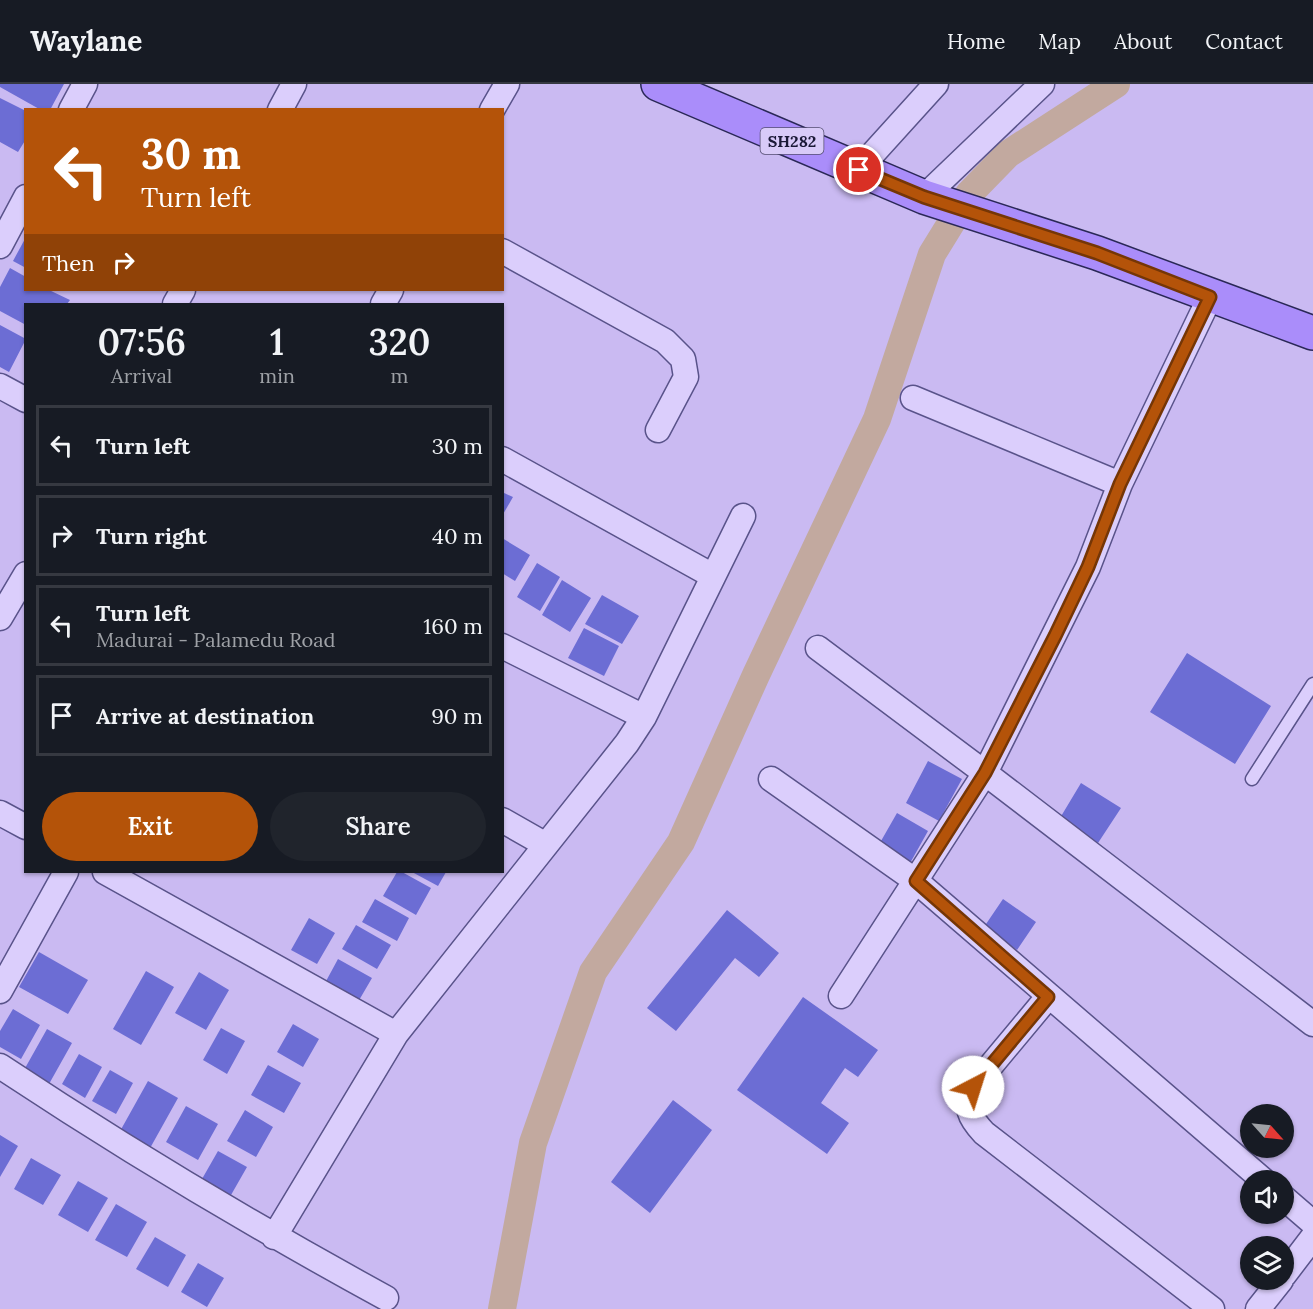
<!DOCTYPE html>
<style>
:root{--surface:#171b24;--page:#20242c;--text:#f1f3f6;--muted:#9ea1a6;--line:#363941;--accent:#b45309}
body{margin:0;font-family:Lora,serif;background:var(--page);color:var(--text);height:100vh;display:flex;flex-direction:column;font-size:22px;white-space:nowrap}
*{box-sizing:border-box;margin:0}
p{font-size:20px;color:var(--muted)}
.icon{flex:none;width:33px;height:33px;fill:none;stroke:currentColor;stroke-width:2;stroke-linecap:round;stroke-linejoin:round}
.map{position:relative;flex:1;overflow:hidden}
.panel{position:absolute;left:24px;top:219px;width:480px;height:570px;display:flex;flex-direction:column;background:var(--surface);border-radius:0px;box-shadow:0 2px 4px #0004}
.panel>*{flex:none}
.hud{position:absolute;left:24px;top:24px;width:480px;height:183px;border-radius:0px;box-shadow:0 2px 4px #0004;background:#b45309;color:#fff;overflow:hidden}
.needle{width:39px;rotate:117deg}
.buttons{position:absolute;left:1240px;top:1020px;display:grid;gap:12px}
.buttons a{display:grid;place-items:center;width:54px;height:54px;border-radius:50%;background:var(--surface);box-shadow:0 2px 4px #0004;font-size:30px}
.pin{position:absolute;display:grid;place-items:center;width:51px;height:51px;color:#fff;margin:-26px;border:3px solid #fff;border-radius:50%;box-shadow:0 2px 6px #0007}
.me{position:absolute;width:66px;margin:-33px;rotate:40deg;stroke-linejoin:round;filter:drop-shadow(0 0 4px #0008)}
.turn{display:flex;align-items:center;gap:21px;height:126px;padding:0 18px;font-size:27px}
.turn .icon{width:78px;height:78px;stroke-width:2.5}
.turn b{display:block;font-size:42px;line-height:51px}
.then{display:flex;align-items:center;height:57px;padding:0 18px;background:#0003;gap:12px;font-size:22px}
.eta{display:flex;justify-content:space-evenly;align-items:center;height:102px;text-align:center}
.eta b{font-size:36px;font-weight:600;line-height:42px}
.primary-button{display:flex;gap:12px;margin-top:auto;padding:12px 18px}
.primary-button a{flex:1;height:69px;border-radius:36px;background:var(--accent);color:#fff;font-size:24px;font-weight:600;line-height:69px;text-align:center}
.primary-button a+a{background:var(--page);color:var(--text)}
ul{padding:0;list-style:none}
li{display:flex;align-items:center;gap:18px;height:81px;margin:0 12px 9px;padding:0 6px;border:3px solid var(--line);border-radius:0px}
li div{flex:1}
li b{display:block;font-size:22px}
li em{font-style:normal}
header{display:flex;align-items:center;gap:36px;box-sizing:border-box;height:84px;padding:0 30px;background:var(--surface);border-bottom:2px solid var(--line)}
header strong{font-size:28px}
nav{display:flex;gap:33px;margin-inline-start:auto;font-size:21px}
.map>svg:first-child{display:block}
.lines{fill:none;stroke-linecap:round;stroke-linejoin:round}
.canal{stroke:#c2a99f;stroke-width:28}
.building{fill:#6c6dd4}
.service-casing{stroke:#59538a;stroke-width:15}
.minor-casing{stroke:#59538a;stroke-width:27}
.primary-casing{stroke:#2a2857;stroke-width:36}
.service{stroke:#dbcefc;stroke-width:12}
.minor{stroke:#dbcefc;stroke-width:24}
.primary{stroke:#aa8dfa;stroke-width:33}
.route-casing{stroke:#753606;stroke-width:15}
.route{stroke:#b45309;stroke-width:10}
.labels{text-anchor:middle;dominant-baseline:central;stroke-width:4.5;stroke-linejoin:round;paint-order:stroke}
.shield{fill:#d8caf8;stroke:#544e71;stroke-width:1.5}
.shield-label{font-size:16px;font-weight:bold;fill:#1b1937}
</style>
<header>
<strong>Waylane</strong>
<nav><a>Home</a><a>Map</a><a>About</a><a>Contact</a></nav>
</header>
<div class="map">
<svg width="1313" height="1225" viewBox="0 0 1313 1225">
<rect width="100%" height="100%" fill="#cabaf2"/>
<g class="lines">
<!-- canal -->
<path class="canal" d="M502,1225L533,1059L593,888L681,758L756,591L877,335L932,170L969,110L1008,70L1116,0"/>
</g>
<!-- building -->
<path class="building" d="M0,0H64L50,26H41L0,3Z
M0,14L26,27V55L18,68L0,58Z
M26,153V184L13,177Z
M10,184L26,193V206H49L70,216L67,220H26V241L0,227V203Z
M0,241L26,255L9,288L0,283Z
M502,408L513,413L502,432Z
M502,454L530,471L515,497L502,489Z
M537,479L560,493L540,527L517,513Z
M562,496L591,514L570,548L542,531Z
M602,511L639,532L622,560L585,540Z
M584,544L619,562L604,592L568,574Z
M1187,569L1271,622L1235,680L1150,628Z
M928,677L962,695L939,737L906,719Z
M1081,699L1121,724L1098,759L1060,734Z
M897,729L928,747L909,781L877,764Z
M397,788H402L431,804L416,831L383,812Z
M412,788H446L438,802Z
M375,815L409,834L397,857L362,838Z
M1003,815L1036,838L1017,866L984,843Z
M727,826L779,869L759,893L735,874L676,947L647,924Z
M309,834L335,849L317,880L291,866Z
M356,841L391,861L377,885L342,865Z
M39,868L88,896L68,930L19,903Z
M338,875L372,894L358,918L325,899Z
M146,887L174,903L141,961L113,945Z
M199,888L229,906L206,946L175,929Z
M803,913L878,966L858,993L845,984L821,1019L849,1039L827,1070L737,1006Z
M13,925L40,941L21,975L0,963V947Z
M293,940L319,955L303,983L277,968Z
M221,944L245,957L227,990L203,976Z
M47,945L72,959L49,1000L24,986Z
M79,970L102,983L85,1014L62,1000Z
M268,981L301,999L284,1029L251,1011Z
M110,986L133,999L116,1030L92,1017Z
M148,997L178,1014L149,1066L119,1049Z
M673,1016L712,1046L650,1129L611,1098Z
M186,1022L218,1040L198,1076L166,1058Z
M245,1026L273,1043L256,1073L227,1057Z
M0,1051L18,1062L0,1093Z
M218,1067L247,1083L231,1111L202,1095Z
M31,1074L61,1091L43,1121L14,1105Z
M78,1097L108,1114L88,1148L58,1131Z
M116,1120L147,1138L127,1173L95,1156Z
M155,1153L186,1171L168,1203L136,1185Z
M198,1179L224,1194L207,1223L181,1208Z"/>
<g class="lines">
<defs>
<path id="service" d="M1252,695L1313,600"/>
<path id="minor" d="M71,26L85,0
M280,26L294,0
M492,26L507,0
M859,85L936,0
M924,113L1042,0
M0,162L26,113
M502,167L665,257L683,275L686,293L658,346
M1210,213L1120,400L1088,483L985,689L1313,940
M175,220L183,206
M383,220L391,206
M0,302L26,316
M913,314L1120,400
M502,375L713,492
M0,534L26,490
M502,562L644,633
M818,564L985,689L841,912
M771,695L916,797L1263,1096
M0,729L26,743
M502,736L546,761
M105,788L396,950
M0,907L66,788
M1048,913L973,1003C965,1024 969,1033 984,1049L1212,1225
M0,982C125,1065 254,1142 386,1214
M1284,1114L1313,1139
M274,1153L396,950L627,659L644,633L743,432
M1284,1191L1313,1153
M1258,1225L1281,1196"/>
<path id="primary" d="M658,0L924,113L1097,169L1313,249"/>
</defs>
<!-- service casing -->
<use href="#service" class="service-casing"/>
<!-- minor casing -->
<use href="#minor" class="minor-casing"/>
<!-- primary casing -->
<use href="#primary" class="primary-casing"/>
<!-- service -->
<use href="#service" class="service"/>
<!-- minor -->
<use href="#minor" class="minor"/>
<!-- primary -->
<use href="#primary" class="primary"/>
</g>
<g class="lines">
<defs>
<path id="route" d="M859,86L924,113L1097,169L1210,213L1120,400L1088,483L1055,552L985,689L916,797L1048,913L973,1003"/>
</defs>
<!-- route casing -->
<use href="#route" class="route-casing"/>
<!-- route -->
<use href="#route" class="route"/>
</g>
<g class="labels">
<!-- shield labels -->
<rect class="shield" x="760.5" y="44" width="63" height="26" rx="4.5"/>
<g class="shield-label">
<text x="792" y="57">SH282</text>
</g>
</g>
</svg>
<div class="buttons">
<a><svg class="needle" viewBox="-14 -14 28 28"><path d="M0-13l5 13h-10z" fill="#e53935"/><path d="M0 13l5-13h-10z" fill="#9ea1a6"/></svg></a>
<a><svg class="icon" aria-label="sound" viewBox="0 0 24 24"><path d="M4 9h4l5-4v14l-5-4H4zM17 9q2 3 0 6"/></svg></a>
<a><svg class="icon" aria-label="layers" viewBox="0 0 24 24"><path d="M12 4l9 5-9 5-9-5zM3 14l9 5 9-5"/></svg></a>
</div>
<div class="pin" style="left:859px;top:86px;background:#d93025"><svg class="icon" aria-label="arrive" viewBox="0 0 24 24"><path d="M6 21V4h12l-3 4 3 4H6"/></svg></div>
<svg class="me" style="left:973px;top:1003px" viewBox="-20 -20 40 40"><circle r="19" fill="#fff"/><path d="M0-13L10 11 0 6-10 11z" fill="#b45309"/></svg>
<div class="hud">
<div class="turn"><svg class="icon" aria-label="left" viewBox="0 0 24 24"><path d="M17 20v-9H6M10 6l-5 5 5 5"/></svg><div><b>30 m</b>Turn left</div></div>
<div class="then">Then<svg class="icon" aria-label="right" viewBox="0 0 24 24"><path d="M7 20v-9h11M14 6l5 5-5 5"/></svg></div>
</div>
<section class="panel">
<div class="eta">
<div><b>07:56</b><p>Arrival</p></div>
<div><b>1</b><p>min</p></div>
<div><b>320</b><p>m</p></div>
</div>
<ul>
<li><svg class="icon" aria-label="left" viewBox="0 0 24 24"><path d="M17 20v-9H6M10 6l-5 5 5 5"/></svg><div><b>Turn left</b></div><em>30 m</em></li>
<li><svg class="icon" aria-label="right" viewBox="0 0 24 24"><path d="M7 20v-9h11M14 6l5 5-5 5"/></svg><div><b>Turn right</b></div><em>40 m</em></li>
<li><svg class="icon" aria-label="left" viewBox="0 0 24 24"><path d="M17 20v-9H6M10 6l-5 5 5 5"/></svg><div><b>Turn left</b><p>Madurai - Palamedu Road</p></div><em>160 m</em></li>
<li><svg class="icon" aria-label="arrive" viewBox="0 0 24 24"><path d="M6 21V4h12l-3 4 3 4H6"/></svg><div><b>Arrive at destination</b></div><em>90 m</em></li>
</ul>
<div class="primary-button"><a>Exit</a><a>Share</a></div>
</section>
</div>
